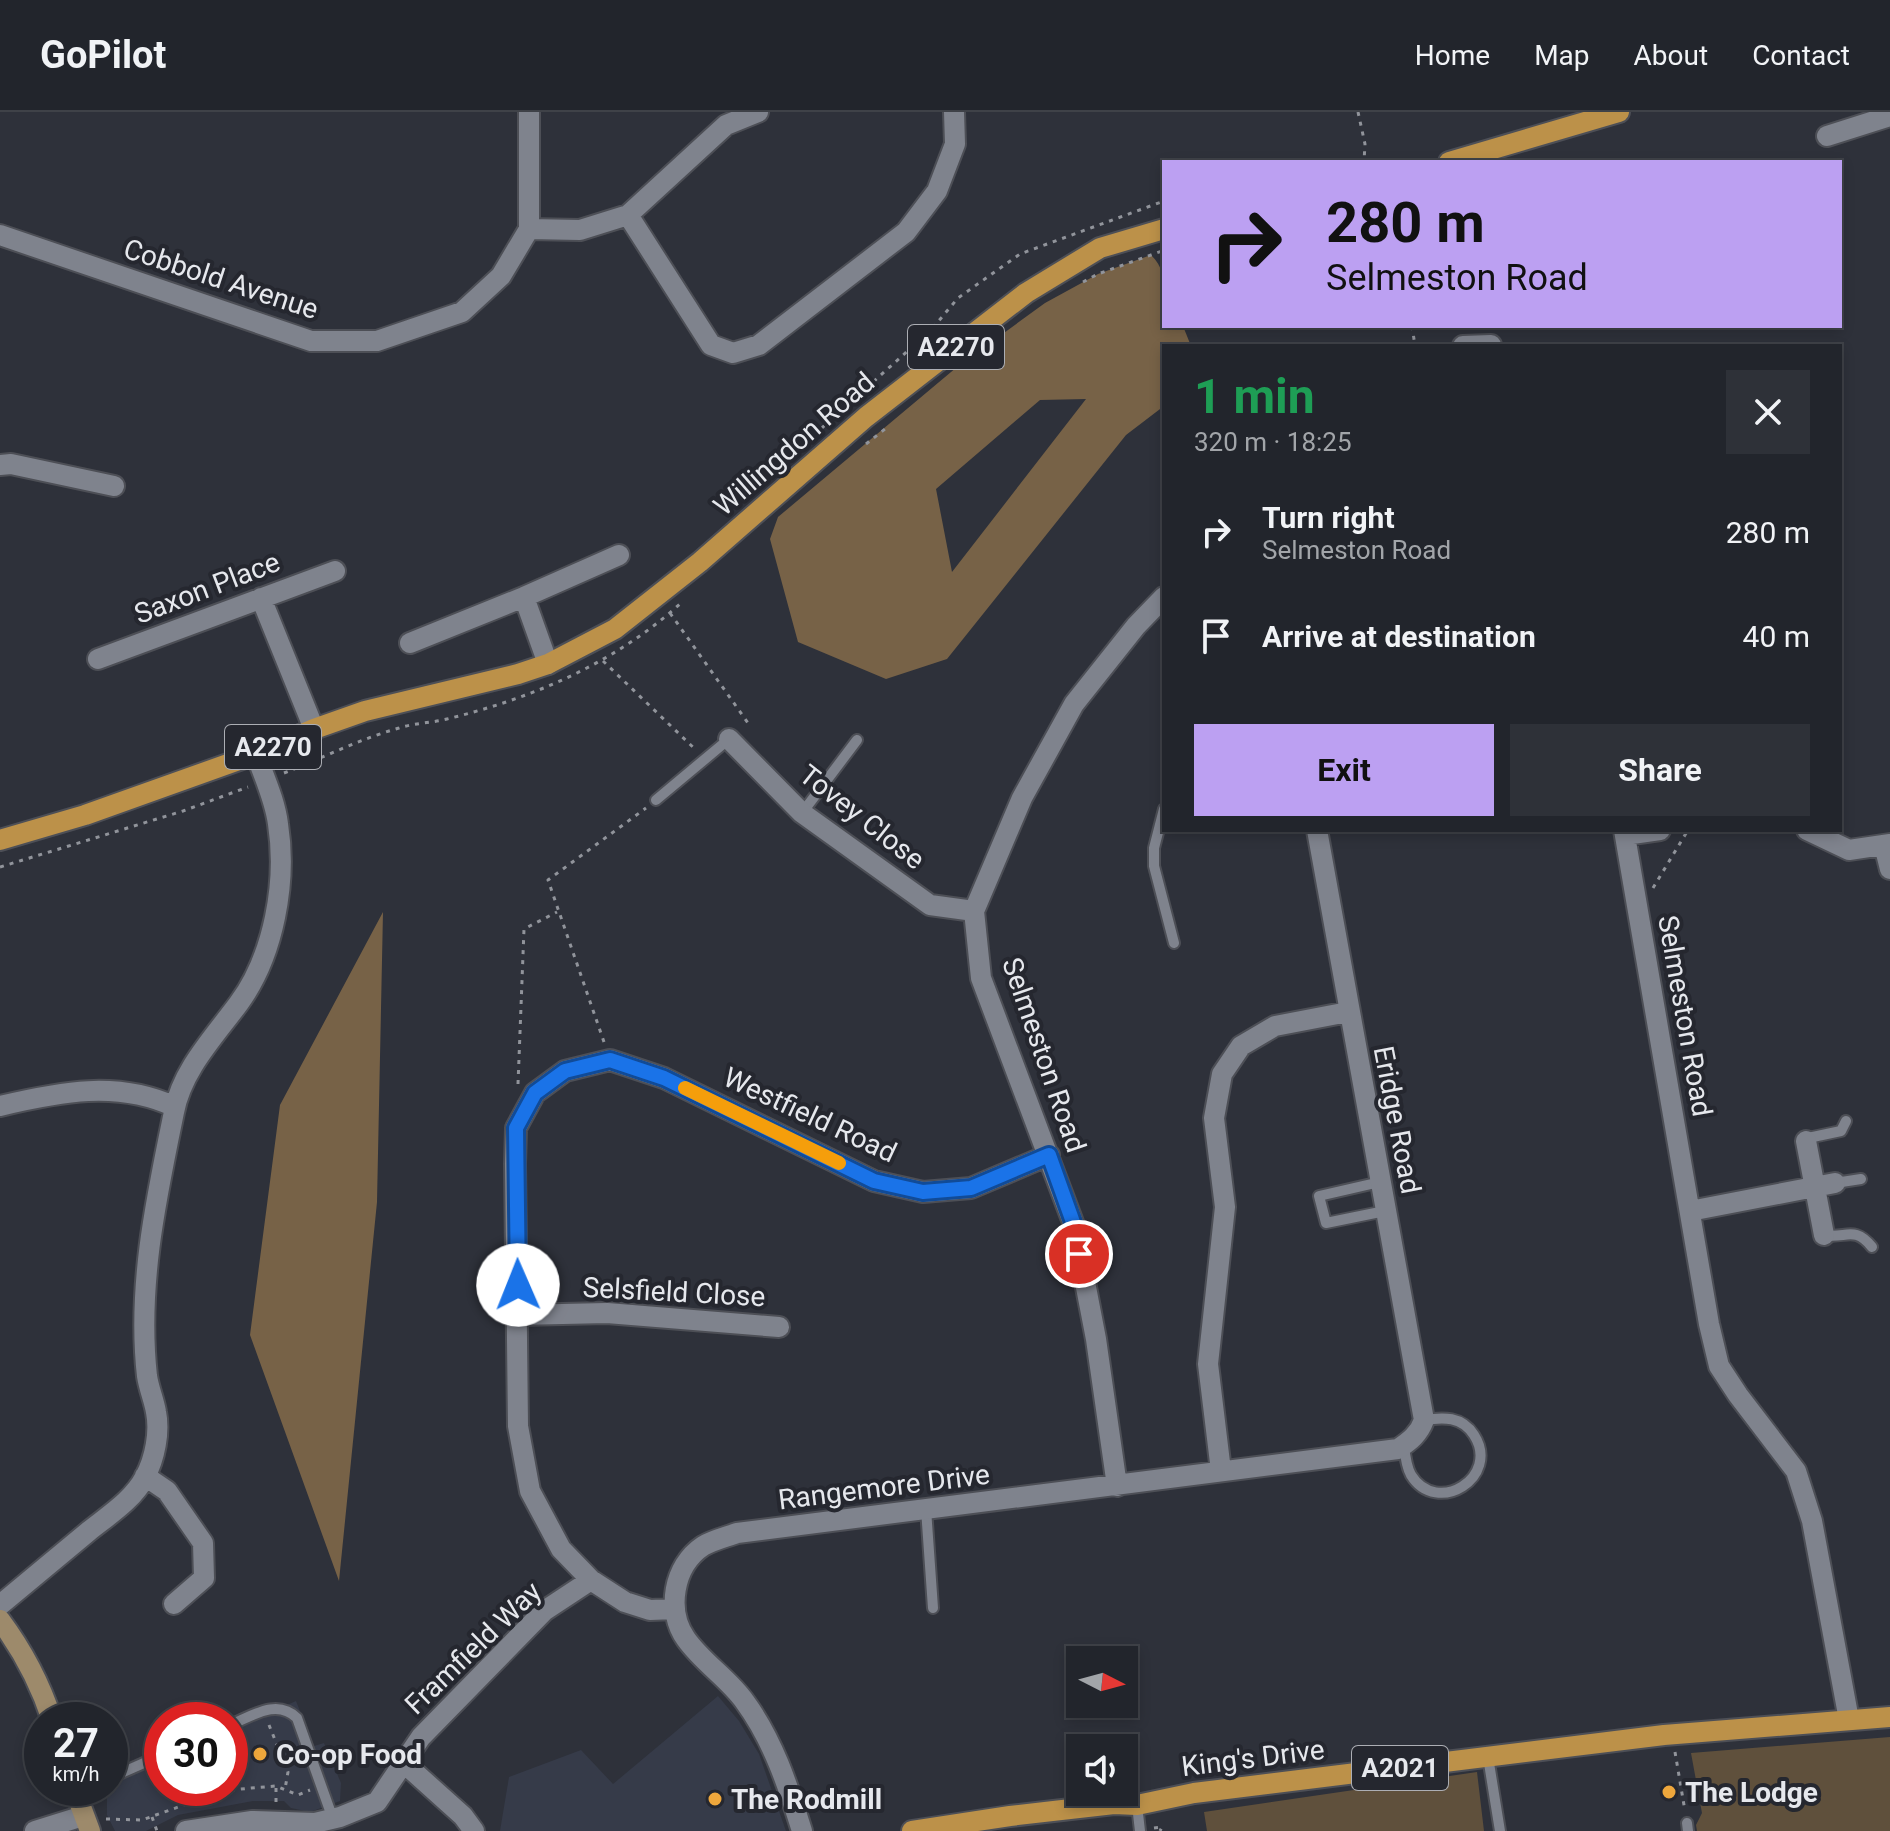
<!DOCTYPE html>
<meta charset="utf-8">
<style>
:root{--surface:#22252c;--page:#2e3138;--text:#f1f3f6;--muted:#a2a5a9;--line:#3f4248;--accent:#bca0f2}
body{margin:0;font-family:Roboto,sans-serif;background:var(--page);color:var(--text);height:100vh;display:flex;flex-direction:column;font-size:30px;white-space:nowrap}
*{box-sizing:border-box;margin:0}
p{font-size:26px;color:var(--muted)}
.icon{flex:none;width:44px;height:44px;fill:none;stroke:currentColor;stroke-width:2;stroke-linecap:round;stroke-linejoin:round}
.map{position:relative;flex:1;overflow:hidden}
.details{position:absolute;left:1162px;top:232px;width:680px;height:488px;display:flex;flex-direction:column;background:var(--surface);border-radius:0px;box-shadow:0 4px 12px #0003,0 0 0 2px var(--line)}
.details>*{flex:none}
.guide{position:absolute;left:1162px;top:48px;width:680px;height:168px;border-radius:0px;box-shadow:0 4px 12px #0003,0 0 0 2px var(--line);background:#bca0f2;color:#111;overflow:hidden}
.needle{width:52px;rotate:96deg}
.buttons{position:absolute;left:1066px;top:1534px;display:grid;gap:16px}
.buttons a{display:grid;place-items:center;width:72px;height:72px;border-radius:0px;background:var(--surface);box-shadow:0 4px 12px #0003,0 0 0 2px var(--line);font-size:40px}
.speed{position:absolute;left:24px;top:1590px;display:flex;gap:16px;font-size:40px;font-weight:700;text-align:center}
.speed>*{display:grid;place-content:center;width:104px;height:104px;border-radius:50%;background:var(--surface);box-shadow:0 4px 12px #0003,0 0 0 2px var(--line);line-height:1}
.speed small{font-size:20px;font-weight:400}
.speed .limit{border:12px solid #d22;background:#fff;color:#111}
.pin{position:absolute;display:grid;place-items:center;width:68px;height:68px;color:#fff;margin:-34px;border:4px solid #fff;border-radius:50%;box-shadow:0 2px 8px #0007}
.me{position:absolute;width:88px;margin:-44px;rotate:359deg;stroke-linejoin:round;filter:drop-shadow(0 0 6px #0008)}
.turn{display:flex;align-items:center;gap:28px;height:168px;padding:0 32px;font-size:36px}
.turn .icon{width:104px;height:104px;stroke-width:2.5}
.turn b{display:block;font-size:56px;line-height:68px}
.round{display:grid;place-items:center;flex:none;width:84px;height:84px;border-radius:0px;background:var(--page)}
.head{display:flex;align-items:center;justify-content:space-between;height:136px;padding:0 32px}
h1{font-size:48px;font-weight:700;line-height:60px;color:#1e9e55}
.cta{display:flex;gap:16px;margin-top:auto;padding:16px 32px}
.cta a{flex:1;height:92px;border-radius:0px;background:var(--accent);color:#111;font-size:32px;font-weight:700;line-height:92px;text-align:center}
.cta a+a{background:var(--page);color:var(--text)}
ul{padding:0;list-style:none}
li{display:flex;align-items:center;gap:24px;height:104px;padding:0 32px}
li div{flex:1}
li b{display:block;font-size:30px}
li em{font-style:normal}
header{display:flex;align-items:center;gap:48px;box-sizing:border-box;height:112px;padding:0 40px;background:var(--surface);border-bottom:2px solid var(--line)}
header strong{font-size:38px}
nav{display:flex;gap:44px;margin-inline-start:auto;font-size:28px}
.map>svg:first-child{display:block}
.built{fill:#363b49}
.green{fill:#5f503c}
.forest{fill:#776247;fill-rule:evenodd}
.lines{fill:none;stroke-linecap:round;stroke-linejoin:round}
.lane-casing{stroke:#4d4f56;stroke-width:14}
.street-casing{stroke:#4d4f56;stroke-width:24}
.secondary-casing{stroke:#4d4f56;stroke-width:24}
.primary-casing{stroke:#4d4f56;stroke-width:24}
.path{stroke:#91949b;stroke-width:3;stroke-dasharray:4 6;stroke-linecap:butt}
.lane{stroke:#7f838d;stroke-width:10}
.street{stroke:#7f838d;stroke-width:20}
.secondary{stroke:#9d8a6b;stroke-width:20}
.primary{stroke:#bc9149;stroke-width:20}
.route-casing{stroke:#114b97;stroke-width:20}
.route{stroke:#1a73e8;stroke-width:14}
.slow{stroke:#f59e0b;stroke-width:14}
.poi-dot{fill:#eea73c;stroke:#25272f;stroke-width:3}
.labels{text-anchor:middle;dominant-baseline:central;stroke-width:8;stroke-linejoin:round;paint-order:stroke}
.shield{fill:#25272f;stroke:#acaeb4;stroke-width:2}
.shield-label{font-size:26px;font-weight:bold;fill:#e6e8ed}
.street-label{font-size:28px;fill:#e6e8ed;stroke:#25272f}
.poi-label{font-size:28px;font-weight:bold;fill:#e6e8ed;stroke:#25272f;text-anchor:start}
</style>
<header>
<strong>GoPilot</strong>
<nav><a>Home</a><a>Map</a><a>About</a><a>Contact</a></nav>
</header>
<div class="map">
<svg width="1890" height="1719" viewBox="0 0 1890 1719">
<rect width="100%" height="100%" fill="#2e313a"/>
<!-- built -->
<path class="built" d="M718,1584L739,1609L759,1642L786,1719H500L509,1665L581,1638L613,1672Z
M296,1589L314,1634L324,1631L341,1671L340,1689L310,1700L291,1696L284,1689H253L178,1703L146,1719H115L107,1703V1679L127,1665L162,1649V1676H230V1618Z"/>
<!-- green -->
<path class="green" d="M1890,1625V1719H1697L1696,1713L1702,1701L1691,1641Z
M1477,1660L1484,1719H1207L1204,1700Z"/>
<!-- forest -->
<path class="forest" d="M1151,143C1170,160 1164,190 1164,214H1183L1191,234H1164V294L1126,323L947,547L886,567L798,530L770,427L778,405L957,255L1045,191L1098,162ZM1086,287L952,460L936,377L1040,288Z
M383,800L377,1090L339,1469L250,1223L280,993Z"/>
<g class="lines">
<defs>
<path id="lane" d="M656,688L729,627
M1164,697L1154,736V754L1174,831
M802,701L857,628
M1806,1029L1808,1026L1841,1019L1846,1009
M1380,1070L1319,1084L1326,1111L1385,1099
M1835,1071L1861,1067
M1824,1123C1846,1127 1854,1113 1872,1135
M1404,1333C1405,1343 1406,1354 1411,1363C1437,1405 1501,1365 1474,1323C1462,1304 1443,1305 1424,1308
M926,1397L933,1496
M230,1613C252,1604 277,1586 297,1606L333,1707
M1488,1645L1500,1719
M119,1662L162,1643
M1137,1693L1140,1719
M1687,1711L1688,1719"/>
<path id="street" d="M1827,24L1890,4
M628,103L711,233L733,241L759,233L906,120L937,79L955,32L954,0
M529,117L580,118L628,103L726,13L758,0
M0,123L311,229H377L462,200L501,164L529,117V0
M1463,234L1491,233
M0,353L11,352L114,374
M524,485L548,552
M261,486L314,617
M410,531L524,485L619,443
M98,547L335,459
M729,627L802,701L930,793L974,799
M1624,718L1709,1212L1719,1254L1738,1283L1796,1359L1812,1409L1849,1608
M1807,718L1849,738L1890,732
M1625,723L1660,718
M1884,733L1890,757
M0,994C59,980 118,968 175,995
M1806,1029L1824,1123
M1690,1099L1835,1071
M518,1203L607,1201L779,1215
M1221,1359L1208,1252L1225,1095L1214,1006L1222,962L1241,934L1275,914L1348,900
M145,1364L167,1379L203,1431L204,1466L174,1492
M1117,1374L1096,1227L1074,1113L981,866L974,799L1022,686L1074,592L1136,514L1164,485
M0,1493C30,1468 59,1444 89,1419C109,1403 133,1388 145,1365C155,1346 160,1320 156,1300C154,1288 149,1277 147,1264C137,1175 156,1087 174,1000C182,958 214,925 239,891C274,843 287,770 278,712C275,688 264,665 256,642
M675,1497L650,1498L625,1490L591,1468L561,1437L530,1379L518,1314L515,1052L516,1016L535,981L565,959L610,948L664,966L874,1069L923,1080L971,1076L1049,1043
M404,1651L463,1704L474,1719
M35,1719L83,1704
M186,1719L252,1709L315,1711L340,1705L377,1690L421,1625L544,1499L591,1468
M802,1719C788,1674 773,1628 745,1590C729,1567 703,1551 686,1527C666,1499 673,1454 703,1434C713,1428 726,1425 737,1421L1398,1337C1410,1329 1419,1322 1424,1308L1317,718"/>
<path id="secondary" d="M0,1508C23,1539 40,1571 52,1608
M74,1676L90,1719"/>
<path id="primary" d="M1449,50L1619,0
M0,728L85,703L256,642L314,617L365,599L518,562L548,552L615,517L700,450L866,305L1026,181L1100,136L1164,117
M912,1719L1010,1704L1114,1692L1137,1693L1194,1681L1664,1623L1890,1605"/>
</defs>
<!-- lane casing -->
<use href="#lane" class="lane-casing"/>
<!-- street casing -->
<use href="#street" class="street-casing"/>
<!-- secondary casing -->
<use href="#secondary" class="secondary-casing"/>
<!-- primary casing -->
<use href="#primary" class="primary-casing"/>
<!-- path -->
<path class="path" d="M1358,0L1365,32L1364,50
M1083,170L1098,162L1162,139
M1412,214L1415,234
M814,323L931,218L958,186L1020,142L1164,89
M866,332L885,317
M670,501L748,611L744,614
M603,549L696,638
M284,661C322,646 360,627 399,616C414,611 431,611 447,607C533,586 615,551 681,491
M0,755L183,699L248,675
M1653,776L1688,718
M604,930L548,768L646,696
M518,972L524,817L557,800
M269,1613L288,1660L285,1677
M1675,1640L1685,1699
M276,1690V1674
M152,1705L157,1719
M106,1707L142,1708L223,1679L251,1676L276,1674L298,1683L310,1678
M1154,1716L1162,1715L1160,1719"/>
<!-- lane -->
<use href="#lane" class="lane"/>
<!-- street -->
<use href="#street" class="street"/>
<!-- secondary -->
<use href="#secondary" class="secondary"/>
<!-- primary -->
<use href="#primary" class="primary"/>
</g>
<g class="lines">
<defs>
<path id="route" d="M518,1173L516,1016L535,981L565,959L610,948L664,966L874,1069L923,1080L971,1076L1049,1043L1074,1113L1079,1142"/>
</defs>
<!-- route casing -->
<use href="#route" class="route-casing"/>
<!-- route -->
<use href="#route" class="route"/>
<!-- slow -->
<path class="slow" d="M685,976L839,1051"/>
</g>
<!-- markers -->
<g class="poi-dot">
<circle cx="260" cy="1642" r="8"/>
<circle cx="1669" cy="1680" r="8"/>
<circle cx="715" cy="1687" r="8"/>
</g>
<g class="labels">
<!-- shield labels -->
<g class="shield">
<rect x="908" y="213" width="96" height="44" rx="6"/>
<rect x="225" y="613" width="96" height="44" rx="6"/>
<rect x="1352" y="1634" width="96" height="44" rx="6"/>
</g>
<g class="shield-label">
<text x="956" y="235">A2270</text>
<text x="273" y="635">A2270</text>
<text x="1400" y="1656">A2021</text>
</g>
<!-- street labels -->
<g class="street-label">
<text transform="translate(221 167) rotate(18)">Cobbold Avenue</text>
<text transform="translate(794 332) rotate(-41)">Willingdon Road</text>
<text transform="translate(207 476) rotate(-21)">Saxon Place</text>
<text transform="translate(862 705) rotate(38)">Tovey Close</text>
<text transform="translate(1685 904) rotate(80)">Selmeston Road</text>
<text transform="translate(1044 943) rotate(71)">Selmeston Road</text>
<text transform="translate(810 1003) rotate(25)">Westfield Road</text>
<text transform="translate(1397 1008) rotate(79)">Eridge Road</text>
<text transform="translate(674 1180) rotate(3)">Selsfield Close</text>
<text transform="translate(884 1375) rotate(-7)">Rangemore Drive</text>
<text transform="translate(473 1536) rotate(-44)">Framfield Way</text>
<text transform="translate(1253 1646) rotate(-7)">King's Drive</text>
</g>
<!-- poi labels -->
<g class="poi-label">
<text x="276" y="1642">Co-op Food</text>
<text x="1685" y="1680">The Lodge</text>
<text x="731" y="1687">The Rodmill</text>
</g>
</g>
</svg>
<div class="buttons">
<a><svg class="needle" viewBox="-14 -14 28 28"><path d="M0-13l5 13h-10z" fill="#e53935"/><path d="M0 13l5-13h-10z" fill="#a2a5a9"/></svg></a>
<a><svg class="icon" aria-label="sound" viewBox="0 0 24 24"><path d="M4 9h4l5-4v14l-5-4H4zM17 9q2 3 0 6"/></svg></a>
</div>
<div class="speed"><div>27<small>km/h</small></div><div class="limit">30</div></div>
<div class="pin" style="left:1079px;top:1142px;background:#d93025"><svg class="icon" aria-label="arrive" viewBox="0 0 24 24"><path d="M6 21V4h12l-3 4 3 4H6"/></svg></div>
<svg class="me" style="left:518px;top:1173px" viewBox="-20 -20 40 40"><circle r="19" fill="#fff"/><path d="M0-13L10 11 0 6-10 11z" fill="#1a73e8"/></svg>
<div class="guide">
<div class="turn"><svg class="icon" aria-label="right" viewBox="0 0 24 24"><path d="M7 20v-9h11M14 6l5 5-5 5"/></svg><div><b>280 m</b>Selmeston Road</div></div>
</div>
<section class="details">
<div class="head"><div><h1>1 min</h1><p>320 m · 18:25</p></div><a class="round"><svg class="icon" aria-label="close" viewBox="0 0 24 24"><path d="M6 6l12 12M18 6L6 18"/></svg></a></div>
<ul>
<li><svg class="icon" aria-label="right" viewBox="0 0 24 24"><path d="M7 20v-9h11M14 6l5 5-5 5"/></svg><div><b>Turn right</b><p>Selmeston Road</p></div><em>280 m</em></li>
<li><svg class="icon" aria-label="arrive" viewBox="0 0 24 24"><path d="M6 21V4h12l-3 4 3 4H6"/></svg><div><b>Arrive at destination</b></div><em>40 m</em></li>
</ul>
<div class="cta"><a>Exit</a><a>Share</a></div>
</section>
</div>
